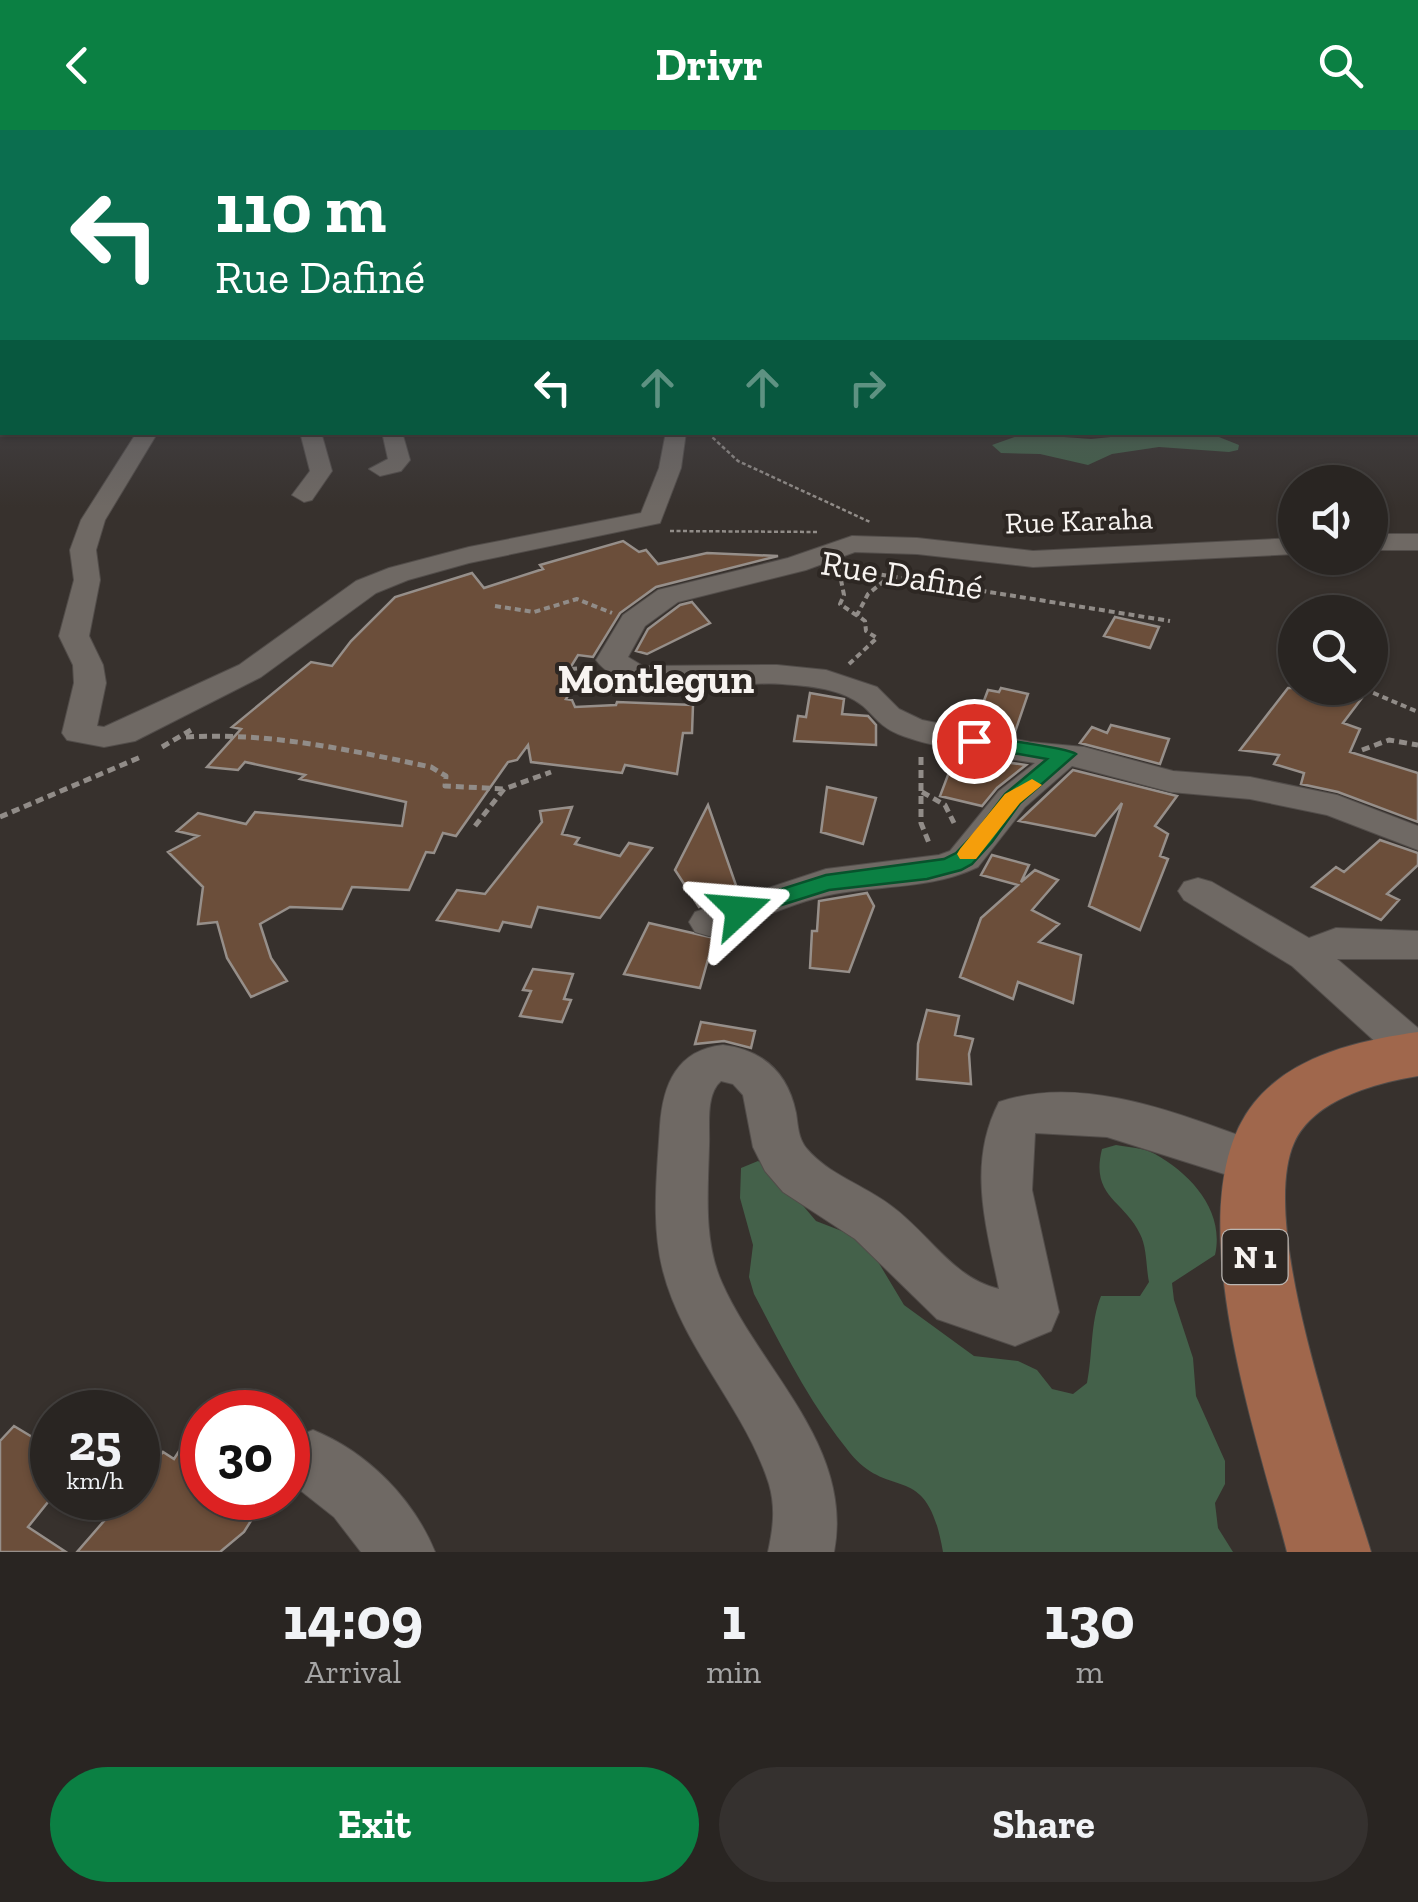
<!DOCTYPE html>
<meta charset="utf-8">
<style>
:root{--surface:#292522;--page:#35312f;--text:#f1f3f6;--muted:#a5a5a5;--line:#454240;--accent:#0b8043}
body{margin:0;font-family:"Zilla Slab",serif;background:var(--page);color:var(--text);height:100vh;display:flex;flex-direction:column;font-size:38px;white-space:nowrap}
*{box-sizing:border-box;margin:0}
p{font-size:32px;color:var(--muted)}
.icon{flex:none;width:55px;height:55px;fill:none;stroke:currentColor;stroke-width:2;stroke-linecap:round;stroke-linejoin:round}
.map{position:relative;height:1422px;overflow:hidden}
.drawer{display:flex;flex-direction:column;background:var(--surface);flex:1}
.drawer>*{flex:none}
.top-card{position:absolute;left:0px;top:0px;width:1420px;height:305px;box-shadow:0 2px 8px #0004,0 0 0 2px var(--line);background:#0b6e4f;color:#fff;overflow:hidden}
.controls{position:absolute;left:1278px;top:335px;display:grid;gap:20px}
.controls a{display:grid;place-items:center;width:110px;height:110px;border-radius:50%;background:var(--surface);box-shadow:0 2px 8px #0004,0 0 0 2px var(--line);font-size:50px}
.speed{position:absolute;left:30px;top:1260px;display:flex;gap:20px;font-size:50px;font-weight:700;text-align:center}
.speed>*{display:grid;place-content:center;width:130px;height:130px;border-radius:50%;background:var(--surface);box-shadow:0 2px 8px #0004,0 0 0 2px var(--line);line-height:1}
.speed small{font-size:25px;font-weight:400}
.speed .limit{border:15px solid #d22;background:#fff;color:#111}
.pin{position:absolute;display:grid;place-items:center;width:85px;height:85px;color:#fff;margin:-42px;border:5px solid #fff;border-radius:50%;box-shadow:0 2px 10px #0007}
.me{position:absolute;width:110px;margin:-55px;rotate:71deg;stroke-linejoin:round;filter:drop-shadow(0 0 8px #0008)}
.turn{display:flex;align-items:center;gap:35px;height:210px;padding:0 50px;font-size:45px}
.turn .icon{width:130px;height:130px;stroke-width:2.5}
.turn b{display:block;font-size:70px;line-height:85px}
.lanes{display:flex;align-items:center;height:95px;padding:0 50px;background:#0003;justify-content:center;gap:50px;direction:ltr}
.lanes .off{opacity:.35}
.eta{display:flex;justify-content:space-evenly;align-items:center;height:170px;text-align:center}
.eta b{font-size:60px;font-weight:700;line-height:70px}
.action{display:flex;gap:20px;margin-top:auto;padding:20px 50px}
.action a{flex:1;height:115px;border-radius:60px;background:var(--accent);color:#fff;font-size:40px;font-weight:700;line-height:115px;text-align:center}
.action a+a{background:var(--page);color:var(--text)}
header{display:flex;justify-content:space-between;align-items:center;height:130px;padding:0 50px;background:var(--accent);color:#fff;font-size:45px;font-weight:700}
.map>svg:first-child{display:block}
.forest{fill:#44614a}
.building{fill:#6b4e3a;stroke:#968f8a;stroke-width:2.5}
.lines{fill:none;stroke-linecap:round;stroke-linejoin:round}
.minor-casing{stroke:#524d4a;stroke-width:2}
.major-casing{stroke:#524d4a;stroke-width:2}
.path-far2{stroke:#918c88;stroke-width:2.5;stroke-dasharray:4 2.5;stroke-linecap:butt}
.path-far1{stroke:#918c88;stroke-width:4;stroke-dasharray:6 4;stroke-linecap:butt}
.path{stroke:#918c88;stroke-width:5;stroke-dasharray:8 5;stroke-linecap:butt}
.minor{fill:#6f6964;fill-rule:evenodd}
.major{fill:#a0674c;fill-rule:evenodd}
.route{fill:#0b8043;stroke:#07532c;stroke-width:2.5}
.slow{fill:#f59e0b}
.labels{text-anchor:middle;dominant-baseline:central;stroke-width:8;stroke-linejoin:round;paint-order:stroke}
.far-street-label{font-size:30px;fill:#f7f3f0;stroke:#2d2723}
.shield{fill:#2d2723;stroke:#bab6b2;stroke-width:2.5}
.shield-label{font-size:32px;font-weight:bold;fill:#f7f3f0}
.street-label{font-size:35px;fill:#f7f3f0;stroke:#2d2723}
.quarter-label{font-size:40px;font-weight:bold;fill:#f7f3f0;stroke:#2d2723}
</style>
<header><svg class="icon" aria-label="back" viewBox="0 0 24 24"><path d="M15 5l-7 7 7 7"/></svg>Drivr<svg class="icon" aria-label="search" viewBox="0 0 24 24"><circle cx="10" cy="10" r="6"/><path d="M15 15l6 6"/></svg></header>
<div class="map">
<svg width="1418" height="1422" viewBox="0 0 1418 1422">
<rect width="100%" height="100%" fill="#37312d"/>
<!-- forest -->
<path class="forest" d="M1150,303L1214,305L1239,315L1238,320L1229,322L1159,317L1112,324L1088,335L1040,324L1001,323L992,315L1023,304L1091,309Z
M1116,1015C1128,1017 1144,1018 1155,1024C1191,1044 1225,1081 1215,1125L1172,1153L1174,1170L1193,1228L1196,1266L1225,1331V1354L1215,1373L1218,1398L1233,1422H943C927,1328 891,1373 850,1323C810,1274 783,1219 754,1164L749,1147L753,1115L740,1068L741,1038L758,1031L772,1039L816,1091L865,1110L904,1175L974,1226L1018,1231L1037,1240L1052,1259L1073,1264L1087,1253C1093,1224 1090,1193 1101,1166H1140L1149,1152C1146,1138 1147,1117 1140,1104C1124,1070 1090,1067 1102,1019Z"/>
<!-- building -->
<path class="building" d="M623,411L639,422L646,420L658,434L707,423L778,426L656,457L620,483L593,527L578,525L562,551L571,561L566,569L572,570L575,577L616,575L617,572L693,575L692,603H683L677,644L625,635L622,643L531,632L528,615L517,630L508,632L456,706L443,703L434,723L426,722L409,760L352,757L342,779L290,777L260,794L271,828L287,851L251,867L227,828L217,792L198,794L203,757L168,722L198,706L177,701L198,683L246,694L255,682L402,696L406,672L300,649L305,645L245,632L238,640L207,637L241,599L232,597L311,532L332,536L351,511L395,467L472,443L484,458L543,439L540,435Z
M692,472L710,493L647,524L636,521L648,499L680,475Z
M1115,487L1159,497L1150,518L1104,506Z
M1001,558L1028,564L1014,605L974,597L988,560L999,562Z
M1288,558H1329L1362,568L1343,593L1360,599L1350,622L1418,643V692L1338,662L1301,654L1304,643L1274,634L1279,625L1240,620Z
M810,563L844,569L842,584L868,586L876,595V615L794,611L798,586L806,587Z
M1111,595L1169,609L1160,634L1080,613L1092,597L1107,603Z
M956,624L983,629L1026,635L997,658L982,676L940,666Z
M1073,640L1177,666L1155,696L1168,704L1160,726L1168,729L1140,800L1089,776L1122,673L1095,706L1019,691Z
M827,657L876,668L863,714L821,702Z
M708,675L739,764L699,777L675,740Z
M572,677L562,704L579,708L575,714L620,726L629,713L652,718L600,788L538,777L531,797L503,792L499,801L437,790L457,760L485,764L542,692L540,681Z
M1380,710L1418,723V735L1387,764L1399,770L1381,790L1312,757L1336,737L1344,742Z
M992,725L1029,735L1021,752L1035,740L1058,750L1032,780L1059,794L1039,812L1081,825L1073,873L1018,852L1013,869L960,847L981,788L1018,755L981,745Z
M867,763L874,776L849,842L810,838L812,801H817L819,771Z
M649,793L714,808L700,858L624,844Z
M533,839L573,844L564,869L571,870L562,892L520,886L531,861L523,860Z
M927,880L959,886L955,905L973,909L969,924L971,954L917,949L918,914Z
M701,892L755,901L751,918L724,911L695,914Z
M202,1286V1368H265L244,1402L220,1422H77L124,1368H138V1352L163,1322L174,1329Z
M14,1296L52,1319V1367L28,1397L66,1422H0V1311Z"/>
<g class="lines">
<defs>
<path id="minor" d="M137,302H158L105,390L96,420L100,450L89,506L103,535L106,553L97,596L104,597L239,535L356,451L389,438L469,417L641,383L659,338L666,302H686L681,338L660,393L469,433L408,450L376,463L261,547L135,611L104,617L67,610L62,603L74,553L73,535L59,506L74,450L70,420L81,390Z
M300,302H321L332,341L312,370L304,372L292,365L310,341Z
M382,302H402L410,330L401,341L380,346L369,339L388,329Z
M1370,404H1418V420H1370Z
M852,406L917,408L1033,421L1295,408V424L1033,437L917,424L855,422L806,440L678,472L645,496L628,527L643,536L777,535L826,540L877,557L899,579L922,590L1030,612L1084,617L1173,641L1250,647L1337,665L1418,696V720L1327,685L1250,669L1171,662L1072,636L1025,677L978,737C932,759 882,755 834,764C791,772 751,794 709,806L695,802L689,792L695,782L826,739L939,725L950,721L999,661L1035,633C997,627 932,618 898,604C881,597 875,587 863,576C841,558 808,556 782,554C735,550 625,572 596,530L623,485L658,460L788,428Z
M1198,748L1212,752L1309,808L1336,798L1418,801V829H1337L1418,898V942L1402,936L1292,836L1184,770L1178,761L1184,752Z
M723,915C763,920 788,943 796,983C798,995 798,1009 807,1019C829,1045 864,1055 890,1075C928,1102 952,1148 999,1159C986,1094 967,1034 999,972C1088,942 1190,989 1274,1018L1281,1033L1274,1048L1256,1054L1107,1007L1035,1003L1032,1060L1059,1182L1051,1201L1015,1216L937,1189L855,1109L783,1062L765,1041L753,1017L743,965L733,954L721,951C705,965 710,996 709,1016C708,1061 703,1111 722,1153C761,1241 854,1316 834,1422H768C773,1399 776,1378 769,1354C745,1278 683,1219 663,1141C651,1094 657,1045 660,996C663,954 677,920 723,915Z
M313,1300C367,1322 413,1368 435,1422H361L334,1387L291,1353L288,1345L291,1309Z"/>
<path id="major" d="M1418,902V946C1376,953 1314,969 1294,1013C1257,1097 1344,1332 1371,1422H1287C1258,1308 1174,1072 1254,973C1292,925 1361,910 1418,902Z"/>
</defs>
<!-- minor casing -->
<use href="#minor" class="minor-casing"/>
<!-- major casing -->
<use href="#major" class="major-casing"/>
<!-- path-far2 -->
<path class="path-far2" d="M715,302L712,307L738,331L870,392
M670,401L819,402"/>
<!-- path-far1 -->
<path class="path-far1" d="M839,440L844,465L840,474L859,487
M852,440L1170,491
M495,476L534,482L577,469L612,483
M849,534L877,508L866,501L865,491L857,485L868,464L888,448
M587,538L570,539L563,546L571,555L620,564
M1364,559L1418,582"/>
<!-- path -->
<path class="path" d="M186,607C270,602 349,620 431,637L446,646L445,656L504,659
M162,617L191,600
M1362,620L1389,610L1418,615
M921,627V693L929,713
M922,662L945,675L954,693
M0,687L143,626
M475,696L504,659L551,642"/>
<!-- minor -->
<use href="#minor" class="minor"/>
<!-- major -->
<use href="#major" class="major"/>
</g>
<!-- sky -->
<linearGradient id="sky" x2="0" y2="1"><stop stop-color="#1e1b19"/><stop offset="0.47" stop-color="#4d4e57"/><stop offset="1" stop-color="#4d4e57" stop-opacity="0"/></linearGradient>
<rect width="1418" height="377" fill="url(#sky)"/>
<!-- route -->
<path class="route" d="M974,605C993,609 1067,617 1076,624L1020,673L992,712L972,734L961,740L927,749L829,760L740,788L731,786L727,780L731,775L826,745L944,729L956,723L976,702L1005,664L1047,629L967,615V607Z"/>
<!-- slow -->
<path class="slow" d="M1032,649L1042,655L1020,673L976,729H960L957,724L960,719L1005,664Z"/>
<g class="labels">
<!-- far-street labels -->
<g class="far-street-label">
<text transform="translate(1079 391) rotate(-2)">Rue Karaha</text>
</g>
<!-- shield labels -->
<rect class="shield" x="1222.5" y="1100" width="65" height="54" rx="8"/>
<g class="shield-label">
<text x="1255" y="1127">N 1</text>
</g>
<!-- street labels -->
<g class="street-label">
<text transform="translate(902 445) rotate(9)">Rue Dafiné</text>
</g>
<!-- quarter labels -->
<g class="quarter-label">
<text x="656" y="549">Montlegun</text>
</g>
</g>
</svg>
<div class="controls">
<a><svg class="icon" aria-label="sound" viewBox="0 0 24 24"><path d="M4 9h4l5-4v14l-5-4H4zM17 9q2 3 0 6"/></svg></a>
<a><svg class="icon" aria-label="search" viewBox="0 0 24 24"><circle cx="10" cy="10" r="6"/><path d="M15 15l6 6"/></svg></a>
</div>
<div class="speed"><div>25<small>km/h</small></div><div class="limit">30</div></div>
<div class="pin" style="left:974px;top:611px;background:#d93025"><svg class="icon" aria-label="arrive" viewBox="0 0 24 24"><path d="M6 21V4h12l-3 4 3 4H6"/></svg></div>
<svg class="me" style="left:740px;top:780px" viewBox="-20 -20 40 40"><path d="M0-17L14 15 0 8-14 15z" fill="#0b8043" stroke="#fff" stroke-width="4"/></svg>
<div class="top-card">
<div class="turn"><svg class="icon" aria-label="left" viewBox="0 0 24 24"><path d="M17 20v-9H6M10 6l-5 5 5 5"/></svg><div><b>110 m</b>Rue Dafiné</div></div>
<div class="lanes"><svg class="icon" aria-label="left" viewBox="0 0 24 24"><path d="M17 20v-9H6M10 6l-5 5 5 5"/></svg><svg class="icon off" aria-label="ahead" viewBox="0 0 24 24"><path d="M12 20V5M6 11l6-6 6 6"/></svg><svg class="icon off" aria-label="ahead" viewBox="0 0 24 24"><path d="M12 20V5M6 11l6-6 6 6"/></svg><svg class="icon off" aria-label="right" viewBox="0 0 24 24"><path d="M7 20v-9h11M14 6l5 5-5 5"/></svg></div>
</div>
</div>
<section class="drawer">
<div class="eta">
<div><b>14:09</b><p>Arrival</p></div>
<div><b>1</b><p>min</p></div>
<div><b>130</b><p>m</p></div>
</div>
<div class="action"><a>Exit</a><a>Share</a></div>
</section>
